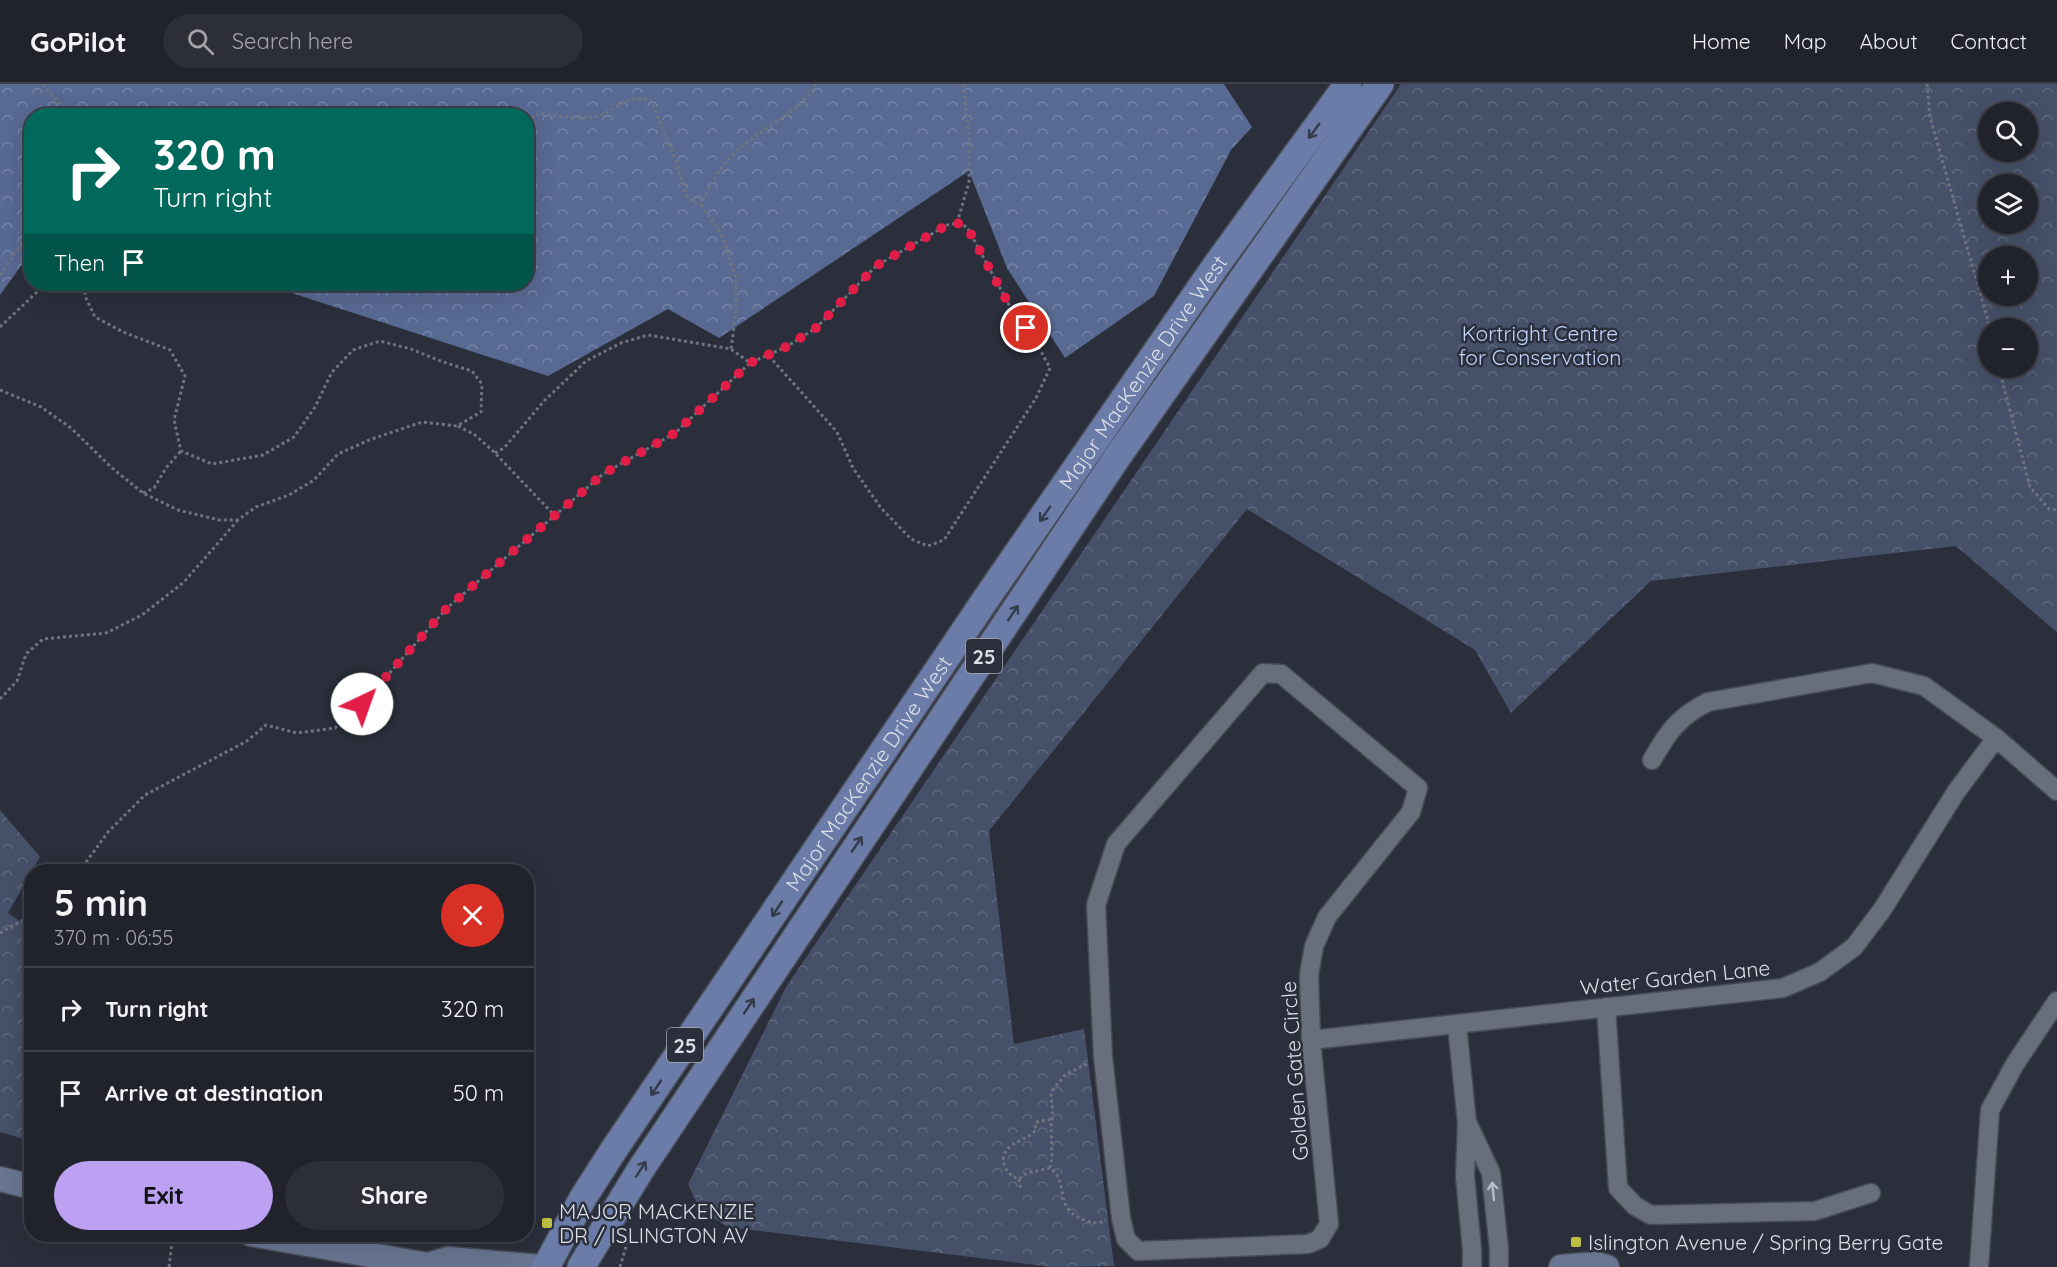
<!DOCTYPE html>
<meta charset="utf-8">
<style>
:root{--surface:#20232c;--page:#2d2f38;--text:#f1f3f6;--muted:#a2a4a9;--line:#3d4048;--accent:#bca0f2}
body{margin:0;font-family:Quicksand,sans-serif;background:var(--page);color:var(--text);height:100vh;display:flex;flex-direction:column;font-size:22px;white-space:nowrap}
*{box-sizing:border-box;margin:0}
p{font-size:20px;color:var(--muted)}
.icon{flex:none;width:33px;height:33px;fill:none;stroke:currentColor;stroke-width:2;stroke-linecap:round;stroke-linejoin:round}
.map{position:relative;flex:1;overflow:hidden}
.side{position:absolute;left:24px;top:780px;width:510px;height:378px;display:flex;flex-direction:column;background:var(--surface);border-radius:24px;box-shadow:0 6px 24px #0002,0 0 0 2px var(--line)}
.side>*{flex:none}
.guide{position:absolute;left:24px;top:24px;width:510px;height:183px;border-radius:24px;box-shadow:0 6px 24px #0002,0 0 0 2px var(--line);background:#00695c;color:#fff;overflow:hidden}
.buttons{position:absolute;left:1978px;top:18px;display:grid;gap:12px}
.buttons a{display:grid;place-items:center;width:60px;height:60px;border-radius:50%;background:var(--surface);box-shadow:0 6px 24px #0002,0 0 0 2px var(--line);font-size:30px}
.pin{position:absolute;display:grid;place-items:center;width:51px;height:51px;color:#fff;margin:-26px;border:3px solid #fff;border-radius:50%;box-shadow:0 2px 6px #0007}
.me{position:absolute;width:66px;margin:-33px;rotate:42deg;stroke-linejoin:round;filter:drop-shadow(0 0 4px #0008)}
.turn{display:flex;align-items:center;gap:21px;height:126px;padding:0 30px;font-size:27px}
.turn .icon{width:78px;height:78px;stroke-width:2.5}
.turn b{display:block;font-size:42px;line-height:51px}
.then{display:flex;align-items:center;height:57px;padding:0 30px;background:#0003;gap:12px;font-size:22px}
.round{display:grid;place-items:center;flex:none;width:63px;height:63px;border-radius:32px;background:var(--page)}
.summary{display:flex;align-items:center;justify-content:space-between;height:102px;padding:0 30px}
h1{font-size:36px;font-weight:700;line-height:45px}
.primary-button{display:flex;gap:12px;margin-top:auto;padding:12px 30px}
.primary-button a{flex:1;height:69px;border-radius:36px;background:var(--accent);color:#111;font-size:24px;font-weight:700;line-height:69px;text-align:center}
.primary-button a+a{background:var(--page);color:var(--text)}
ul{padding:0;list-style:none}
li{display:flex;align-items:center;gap:18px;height:84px;padding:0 30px;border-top:2px solid var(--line)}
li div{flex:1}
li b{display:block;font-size:22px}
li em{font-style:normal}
header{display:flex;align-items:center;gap:36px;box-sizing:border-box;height:84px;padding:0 30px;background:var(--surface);border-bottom:2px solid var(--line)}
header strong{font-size:28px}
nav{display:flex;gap:33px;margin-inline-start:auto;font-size:21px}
.search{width:420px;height:54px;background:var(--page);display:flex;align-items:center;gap:15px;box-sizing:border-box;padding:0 21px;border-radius:33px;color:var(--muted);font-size:22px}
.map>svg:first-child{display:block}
.forest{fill:url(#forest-crowns)}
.park{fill:url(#park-crowns);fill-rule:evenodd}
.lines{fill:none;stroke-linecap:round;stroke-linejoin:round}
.street-casing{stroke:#474b55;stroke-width:21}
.secondary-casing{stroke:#474b55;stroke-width:27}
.primary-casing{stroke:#474b55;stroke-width:30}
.path{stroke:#70747f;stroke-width:3;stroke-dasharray:3 3;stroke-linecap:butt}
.street{stroke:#686e7c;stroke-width:18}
.secondary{stroke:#697591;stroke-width:24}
.primary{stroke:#6a7ca7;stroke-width:27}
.oneway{stroke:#343b4b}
.oneway2{stroke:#b9bdc7}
.route{stroke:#e11d48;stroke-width:10;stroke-dasharray:0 18}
.poi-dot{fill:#bfbe42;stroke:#2a2f3b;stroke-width:2}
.labels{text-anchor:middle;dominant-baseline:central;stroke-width:5;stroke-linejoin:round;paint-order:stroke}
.shield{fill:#2a2f3b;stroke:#a7aab3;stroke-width:1.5}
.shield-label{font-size:20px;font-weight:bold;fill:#dcdfe7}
.park-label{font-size:21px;fill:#c3d5fd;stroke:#2a2f3b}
.street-label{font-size:21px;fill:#dcdfe7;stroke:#2a2f3b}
.poi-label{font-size:21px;fill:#dcdfe7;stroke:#2a2f3b;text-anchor:start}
</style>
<header>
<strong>GoPilot</strong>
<div class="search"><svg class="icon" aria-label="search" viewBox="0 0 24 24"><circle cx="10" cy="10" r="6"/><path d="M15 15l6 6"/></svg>Search here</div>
<nav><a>Home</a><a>Map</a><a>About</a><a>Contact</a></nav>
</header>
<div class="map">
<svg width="2057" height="1183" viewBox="0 0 2057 1183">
<defs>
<pattern id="forest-crowns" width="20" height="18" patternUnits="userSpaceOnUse" patternTransform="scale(1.5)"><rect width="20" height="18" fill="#586992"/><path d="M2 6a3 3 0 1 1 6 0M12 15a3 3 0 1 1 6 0" fill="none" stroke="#7785a6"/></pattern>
<pattern id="park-crowns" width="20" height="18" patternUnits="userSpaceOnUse" patternTransform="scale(1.5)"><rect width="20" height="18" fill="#465068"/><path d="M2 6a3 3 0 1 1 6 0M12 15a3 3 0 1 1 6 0" fill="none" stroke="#60697e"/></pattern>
</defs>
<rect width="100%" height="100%" fill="#2a2f3b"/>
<!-- forest -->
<path class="forest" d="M0,0H1224L1252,43L1231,66L1154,212L1065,274L1007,184L969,87L719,254L668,225L548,292L264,200H526V32H32L31,168L0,211Z"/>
<!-- park -->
<path class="park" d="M1401,0H2057V548L1956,462L1651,497L1511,629L1475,566L1247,425L989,747L1014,960L1084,945L1114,1182L1052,1183L728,1143L700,1126L688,1100L786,903ZM1989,28H2028V68H1989ZM1989,100H2028V140H1989ZM1989,172H2028V212H1989ZM1989,244H2028V284H1989Z
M0,726L40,773L8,829L23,839L31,834V1057L0,1048Z"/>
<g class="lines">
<defs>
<path id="street" d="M1263,589L1281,590L1418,704L1411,728L1327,833L1314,862L1309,891L1311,956L1329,1140L1320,1155L1308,1160L1138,1167L1126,1155L1121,1134L1103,973L1096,821L1116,760Z
M1652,676C1668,648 1678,633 1708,618L1872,589L1924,602L1996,654L2057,707
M1606,923L1618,1104L1635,1122L1651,1131L1815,1127L1871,1109
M1457,941L1467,1039L1465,1092L1472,1166V1183
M1311,956L1783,904L1820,888L1854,863L1882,826L1956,708L1996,654
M1468,1040L1491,1089L1499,1165V1183
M1979,1183L1990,1026L2015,980L2057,917"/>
<path id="secondary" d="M0,1095L32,1103
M251,1150L428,1181L448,1175L541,1183
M1561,1183L1596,1180L1607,1183"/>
<g id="primary">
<path id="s1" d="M546,1183L583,1114L613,1067L988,512L1215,183L1348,0"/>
<path d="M581,1183L641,1085L1118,372L1380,0"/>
</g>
</defs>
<!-- street casing -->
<use href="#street" class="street-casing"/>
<!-- secondary casing -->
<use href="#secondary" class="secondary-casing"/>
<!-- primary casing -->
<use href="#primary" class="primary-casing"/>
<!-- path -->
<path class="path" d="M43,0L70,32
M1927,0L1930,33L1990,244
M526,38L539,29L571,34L598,33L631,15H650L673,70L688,115L701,121C712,95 723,78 745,60C770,40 799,28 816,0
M701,121L721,149L736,194V228L731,265
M957,139L969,98V51L963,0
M0,191L32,145
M0,243L37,208L42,200
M1999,284L2030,403L2049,425L2057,426
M0,306L41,323L71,344L112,384L143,409L178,426L219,436H238L256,423L289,411L314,396L338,370L369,356L422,338L457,342L481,328L482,300L472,287L443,278L411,265L380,257L353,266L332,288L315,323L294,353L263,371L212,380L181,367L174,336L185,292L170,266L123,248L95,233L85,212V200
M458,342L475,351L495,369L555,432
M495,369L504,364L544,317L586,277L621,259L648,251L731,265L750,279
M143,409L154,404L166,384L181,367
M0,615L17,597L26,570L43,555L106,549L142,531L184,498L238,436
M79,788L108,748L145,711L247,657L266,641L297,649L335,644L362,620L447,524L603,390L675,349L750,279L786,263L816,244L876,182L947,141L957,139L967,143L1014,230L1037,260L1050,284L1036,314L944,456L928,462L911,455L881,424L853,384L837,348L768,271
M0,849L32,831
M1087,980L1066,990L1053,1005L1051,1011L1053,1031L1051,1041L1052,1074L1050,1084C1071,1099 1051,1125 1087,1137C1094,1139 1099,1140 1106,1136
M1050,1084L1027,1089L1019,1095C1012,1093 1008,1089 1005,1083C996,1060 1026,1058 1036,1046L1035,1040L1037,1038L1051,1035
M1019,1095L1021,1107
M169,1183L173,1150
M620,1183L627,1159L628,1147"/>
<!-- street -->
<use href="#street" class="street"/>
<!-- secondary -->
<use href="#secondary" class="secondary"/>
<!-- primary -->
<use href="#primary" class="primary"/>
</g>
<!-- one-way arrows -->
<defs><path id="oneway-shaft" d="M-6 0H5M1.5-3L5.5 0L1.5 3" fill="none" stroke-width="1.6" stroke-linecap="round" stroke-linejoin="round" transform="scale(1.5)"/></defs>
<g class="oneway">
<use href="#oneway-shaft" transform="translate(1314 47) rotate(126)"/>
<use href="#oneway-shaft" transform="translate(1045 430) rotate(125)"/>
<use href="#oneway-shaft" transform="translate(1013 529) rotate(-56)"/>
<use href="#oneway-shaft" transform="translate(857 760) rotate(-56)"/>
<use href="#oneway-shaft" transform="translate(777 825) rotate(124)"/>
<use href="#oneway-shaft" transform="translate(749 922) rotate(-56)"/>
<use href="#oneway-shaft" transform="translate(656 1004) rotate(124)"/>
<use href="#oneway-shaft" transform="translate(641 1085) rotate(-57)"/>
</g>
<use class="oneway2" href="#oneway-shaft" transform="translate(1493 1107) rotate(-96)"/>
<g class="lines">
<!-- route -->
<path class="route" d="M362,620L447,524L603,390L675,349L750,279L786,263L816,244L876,182L947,141L957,139L967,143L1014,230L1026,244"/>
</g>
<!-- markers -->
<g class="poi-dot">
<rect x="541" y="1133" width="12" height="12" rx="3"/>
<rect x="1570" y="1152" width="12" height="12" rx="3"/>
</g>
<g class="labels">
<!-- shield labels -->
<g class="shield">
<rect x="966" y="555" width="36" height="34" rx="4.5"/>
<rect x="667" y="944" width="36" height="34" rx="4.5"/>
</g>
<g class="shield-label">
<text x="984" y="572">25</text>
<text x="685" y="961">25</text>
</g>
<!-- park labels -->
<g class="park-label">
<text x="1540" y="249">Kortright Centre<tspan x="1540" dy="24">for Conservation</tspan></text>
</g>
<!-- street labels -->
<g class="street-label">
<text stroke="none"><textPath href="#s1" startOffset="1076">Major MacKenzie Drive West</textPath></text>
<text stroke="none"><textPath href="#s1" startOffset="590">Major MacKenzie Drive West</textPath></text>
<text transform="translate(1675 893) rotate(-6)">Water Garden Lane</text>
<text transform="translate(1294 987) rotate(-94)">Golden Gate Circle</text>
</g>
<!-- poi labels -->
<g class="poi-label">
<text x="559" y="1127">MAJOR MACKENZIE<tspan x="559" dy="24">DR / ISLINGTON AV</tspan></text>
<text x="1588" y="1158">Islington Avenue / Spring Berry Gate</text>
</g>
</g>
</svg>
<div class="buttons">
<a><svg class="icon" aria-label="search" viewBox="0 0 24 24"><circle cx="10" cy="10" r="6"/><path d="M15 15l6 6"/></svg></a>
<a><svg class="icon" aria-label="layers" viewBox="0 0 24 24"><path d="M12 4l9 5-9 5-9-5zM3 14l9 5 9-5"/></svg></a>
<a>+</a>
<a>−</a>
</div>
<div class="pin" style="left:1026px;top:244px;background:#d93025"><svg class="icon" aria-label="arrive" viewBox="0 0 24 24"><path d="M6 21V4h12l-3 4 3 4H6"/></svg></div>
<svg class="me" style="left:362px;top:620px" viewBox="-20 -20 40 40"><circle r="19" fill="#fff"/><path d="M0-13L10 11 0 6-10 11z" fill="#e11d48"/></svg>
<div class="guide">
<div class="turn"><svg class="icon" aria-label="right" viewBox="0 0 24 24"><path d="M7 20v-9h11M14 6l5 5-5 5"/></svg><div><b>320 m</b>Turn right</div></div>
<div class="then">Then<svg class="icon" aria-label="arrive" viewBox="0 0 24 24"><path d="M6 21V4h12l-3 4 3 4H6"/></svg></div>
</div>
<section class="side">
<div class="summary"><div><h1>5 min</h1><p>370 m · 06:55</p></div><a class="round" style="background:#d93025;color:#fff"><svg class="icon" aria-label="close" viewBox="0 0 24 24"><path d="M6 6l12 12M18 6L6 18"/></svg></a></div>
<ul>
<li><svg class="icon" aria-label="right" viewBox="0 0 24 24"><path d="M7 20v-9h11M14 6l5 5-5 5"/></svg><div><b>Turn right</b></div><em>320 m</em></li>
<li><svg class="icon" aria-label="arrive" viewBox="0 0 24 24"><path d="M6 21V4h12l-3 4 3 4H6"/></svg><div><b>Arrive at destination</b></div><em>50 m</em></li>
</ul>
<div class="primary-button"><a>Exit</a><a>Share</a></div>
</section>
</div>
